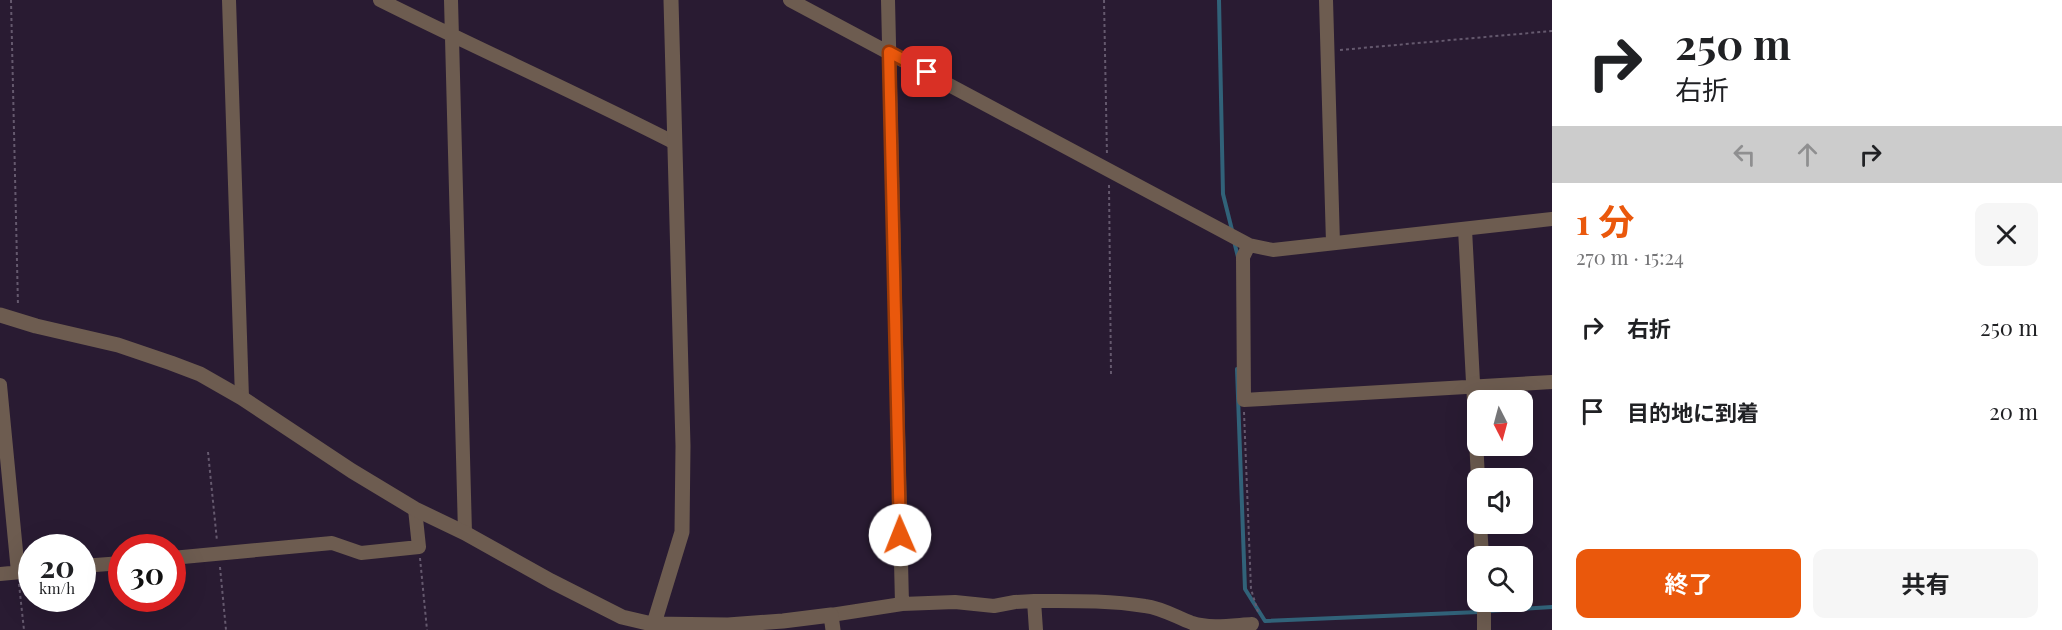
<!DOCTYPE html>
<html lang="ja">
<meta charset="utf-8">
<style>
:root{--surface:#fff;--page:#f6f6f6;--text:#202124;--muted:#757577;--accent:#ea580c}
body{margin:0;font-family:"Playfair Display","Noto Sans JP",serif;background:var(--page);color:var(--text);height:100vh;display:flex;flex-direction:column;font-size:22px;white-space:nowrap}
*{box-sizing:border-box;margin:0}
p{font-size:20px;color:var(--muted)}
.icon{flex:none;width:33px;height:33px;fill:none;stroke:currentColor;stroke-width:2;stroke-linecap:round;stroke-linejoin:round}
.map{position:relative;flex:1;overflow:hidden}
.details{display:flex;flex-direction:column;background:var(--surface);width:510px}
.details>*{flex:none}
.guide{background:#fff;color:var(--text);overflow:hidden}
.needle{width:39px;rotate:174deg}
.buttons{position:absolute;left:1467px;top:390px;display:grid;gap:12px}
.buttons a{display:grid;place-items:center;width:66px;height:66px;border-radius:12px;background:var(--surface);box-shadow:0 6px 24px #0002;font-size:30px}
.speed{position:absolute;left:18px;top:534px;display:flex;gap:12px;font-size:30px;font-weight:700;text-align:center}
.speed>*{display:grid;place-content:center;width:78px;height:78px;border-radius:50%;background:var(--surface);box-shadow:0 6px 24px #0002;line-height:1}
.speed small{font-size:15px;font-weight:400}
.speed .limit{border:9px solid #d22;background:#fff;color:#111}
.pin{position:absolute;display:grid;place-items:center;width:51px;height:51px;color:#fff;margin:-26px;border-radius:12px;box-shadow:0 3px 9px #0006}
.me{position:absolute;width:66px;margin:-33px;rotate:359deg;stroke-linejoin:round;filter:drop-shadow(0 0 4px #0008)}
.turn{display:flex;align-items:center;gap:21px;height:126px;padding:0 24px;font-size:27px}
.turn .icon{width:78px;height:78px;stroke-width:2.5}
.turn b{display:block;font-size:42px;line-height:51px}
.lanes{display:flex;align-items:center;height:57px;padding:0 24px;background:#0003;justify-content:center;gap:30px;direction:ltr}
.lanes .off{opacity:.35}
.round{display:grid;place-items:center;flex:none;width:63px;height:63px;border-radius:12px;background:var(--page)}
.summary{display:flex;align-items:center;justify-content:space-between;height:102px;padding:0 24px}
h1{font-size:36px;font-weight:700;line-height:45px;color:var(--accent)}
.action{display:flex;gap:12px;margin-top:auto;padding:12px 24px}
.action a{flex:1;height:69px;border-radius:12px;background:var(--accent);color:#fff;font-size:24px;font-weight:700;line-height:69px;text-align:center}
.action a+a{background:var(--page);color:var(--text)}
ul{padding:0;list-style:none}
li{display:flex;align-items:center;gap:18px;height:84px;padding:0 24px}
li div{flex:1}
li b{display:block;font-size:22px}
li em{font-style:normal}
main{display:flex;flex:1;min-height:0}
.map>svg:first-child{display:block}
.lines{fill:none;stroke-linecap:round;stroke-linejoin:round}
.stream{stroke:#316279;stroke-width:4}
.path{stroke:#65596e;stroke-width:2;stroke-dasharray:3 3;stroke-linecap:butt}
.minor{stroke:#6d5c50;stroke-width:14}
.tertiary{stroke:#6d5c50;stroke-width:15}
.route-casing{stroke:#983908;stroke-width:15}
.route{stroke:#ea580c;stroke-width:10}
</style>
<main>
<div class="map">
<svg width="1552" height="630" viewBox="0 0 1552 630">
<rect width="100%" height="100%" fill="#291b32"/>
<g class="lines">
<!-- stream -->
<path class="stream" d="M1219,0L1223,194L1232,230
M1234,241L1238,257
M1237,369L1245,589L1265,621L1479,612
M1487,611L1552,607"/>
<!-- path -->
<path class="path" d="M11,0L18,306
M1104,0L1107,156
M1340,50L1552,31
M1109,185L1111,375
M1244,412L1251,589L1258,612
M208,452L217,541
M420,558L427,630
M220,567L226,630
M19,584L24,630"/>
<!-- minor -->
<path class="minor" d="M229,0L242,398
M380,0C478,49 577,93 675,143
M451,0L465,533
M790,0L1249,245L1273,250L1552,219
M888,0L902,604
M1326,0L1333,243
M1465,229L1478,478
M1249,245L1243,257L1244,400L1552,382
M0,385L18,572
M1480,524L1482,556
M172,558L332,543L361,553L419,547L415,509
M82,566L122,563
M0,574L32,571
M1034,601C1070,601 1108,600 1145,606C1162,608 1176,617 1192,623C1210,629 1234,625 1252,624
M1484,602V630
M831,615L902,604L955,602L994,606L1015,602L1034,601L1036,630"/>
<!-- tertiary -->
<path class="tertiary" d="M0,315L36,326L118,345L171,363L200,374L242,398L352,471L415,509L465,533L551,581L622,617L652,624L728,625L783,621L831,615L833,630
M652,630L682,532L683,446L671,0"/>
</g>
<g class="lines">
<defs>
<path id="route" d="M900,535L889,52L927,72"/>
</defs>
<!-- route casing -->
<use href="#route" class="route-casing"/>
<!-- route -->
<use href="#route" class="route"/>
</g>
</svg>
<div class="buttons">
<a><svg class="needle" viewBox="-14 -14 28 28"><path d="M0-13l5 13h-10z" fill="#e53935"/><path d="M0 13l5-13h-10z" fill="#757577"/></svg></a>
<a><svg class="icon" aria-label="sound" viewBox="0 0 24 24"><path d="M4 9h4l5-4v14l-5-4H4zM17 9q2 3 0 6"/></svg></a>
<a><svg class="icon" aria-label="search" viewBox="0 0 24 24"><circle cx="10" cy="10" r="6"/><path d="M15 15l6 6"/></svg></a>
</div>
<div class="speed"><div>20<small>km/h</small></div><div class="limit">30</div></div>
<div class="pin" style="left:927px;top:72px;background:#d93025"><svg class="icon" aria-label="arrive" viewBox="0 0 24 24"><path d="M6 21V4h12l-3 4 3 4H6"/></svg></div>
<svg class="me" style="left:900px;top:535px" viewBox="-20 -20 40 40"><circle r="19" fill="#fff"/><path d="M0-13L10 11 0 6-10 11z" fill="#ea580c"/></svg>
</div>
<section class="details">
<div class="guide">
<div class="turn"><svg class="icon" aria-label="right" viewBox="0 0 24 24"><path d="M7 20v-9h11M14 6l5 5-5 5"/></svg><div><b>250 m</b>右折</div></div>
<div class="lanes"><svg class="icon off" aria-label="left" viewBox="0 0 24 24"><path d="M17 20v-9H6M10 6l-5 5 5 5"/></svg><svg class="icon off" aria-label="ahead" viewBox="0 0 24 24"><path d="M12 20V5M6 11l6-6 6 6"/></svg><svg class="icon" aria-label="right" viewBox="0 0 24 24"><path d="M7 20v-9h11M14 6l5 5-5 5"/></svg></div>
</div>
<div class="summary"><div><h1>1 分</h1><p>270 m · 15:24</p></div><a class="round"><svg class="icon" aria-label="close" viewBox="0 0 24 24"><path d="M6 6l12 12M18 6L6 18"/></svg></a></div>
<ul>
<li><svg class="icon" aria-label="right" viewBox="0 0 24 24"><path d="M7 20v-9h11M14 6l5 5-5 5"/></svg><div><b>右折</b></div><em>250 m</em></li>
<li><svg class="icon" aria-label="arrive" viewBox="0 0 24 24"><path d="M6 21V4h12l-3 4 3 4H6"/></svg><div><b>目的地に到着</b></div><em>20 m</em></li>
</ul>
<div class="action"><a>終了</a><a>共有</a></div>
</section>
</main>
